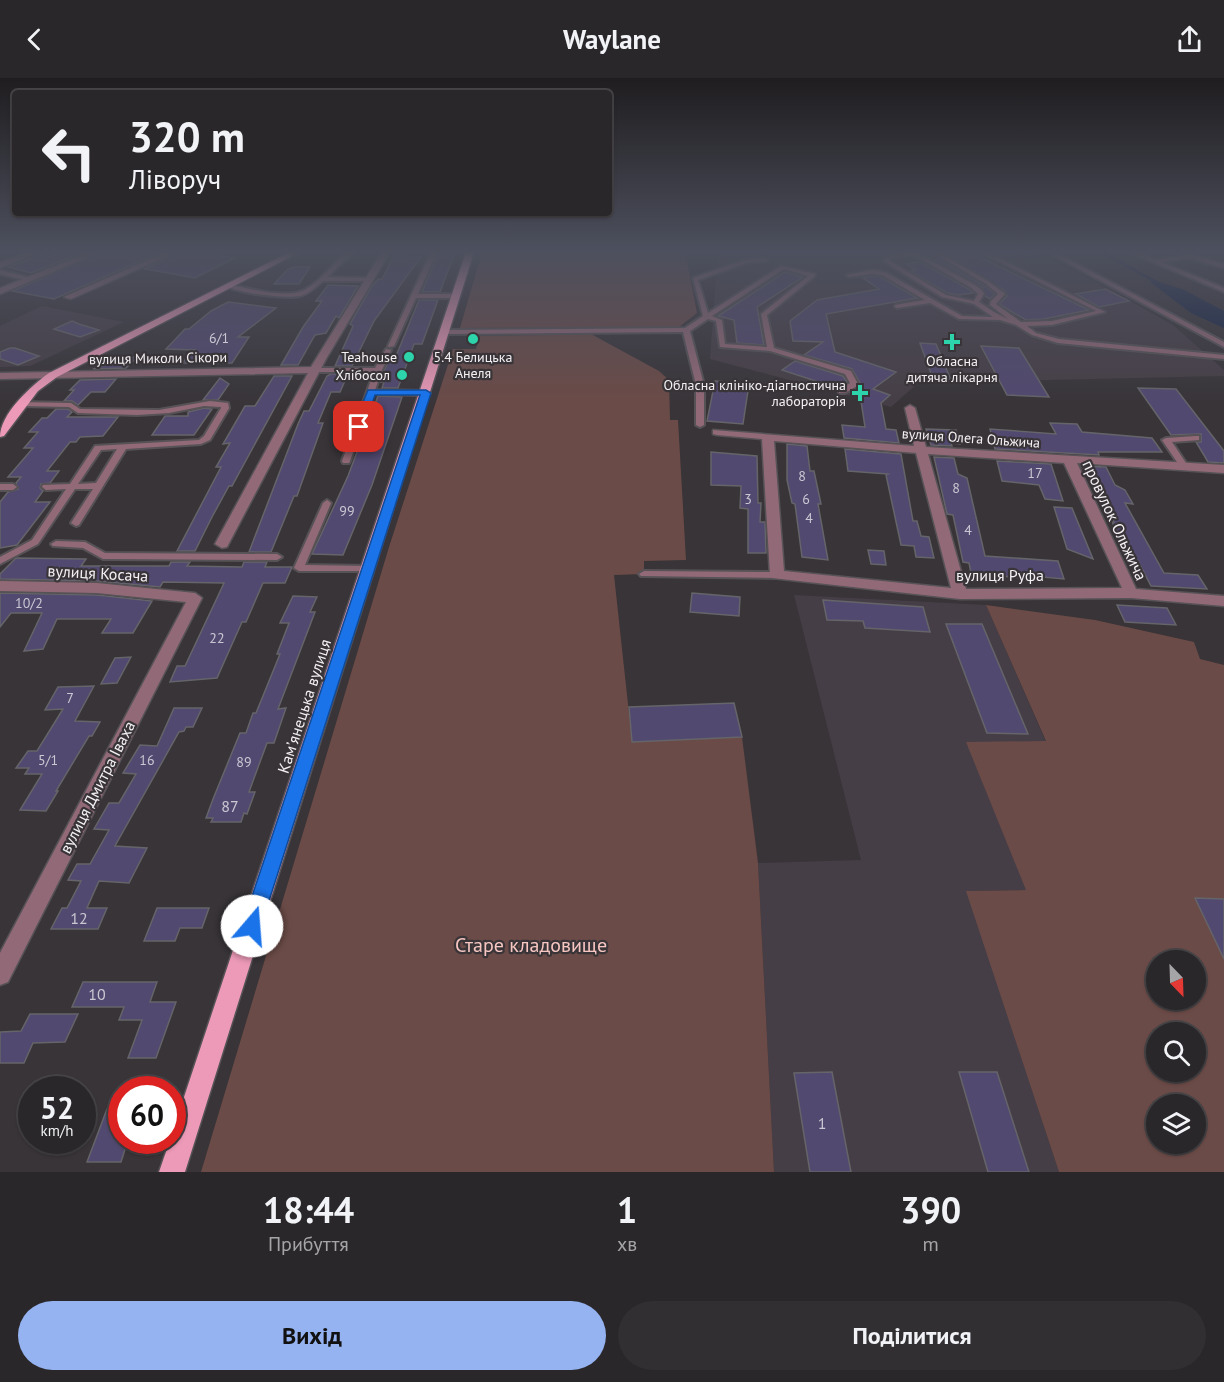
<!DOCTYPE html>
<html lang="uk">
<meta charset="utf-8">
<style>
:root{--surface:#2a272a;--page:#322f32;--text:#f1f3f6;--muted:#a5a5a8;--line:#464447;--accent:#95b2f1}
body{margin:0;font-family:"PT Sans",sans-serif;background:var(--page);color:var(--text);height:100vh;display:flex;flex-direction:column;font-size:22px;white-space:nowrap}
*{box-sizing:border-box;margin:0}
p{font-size:20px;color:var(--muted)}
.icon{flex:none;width:33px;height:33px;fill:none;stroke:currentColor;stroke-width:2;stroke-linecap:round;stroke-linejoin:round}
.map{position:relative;height:1094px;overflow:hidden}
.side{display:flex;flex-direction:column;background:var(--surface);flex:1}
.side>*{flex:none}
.banner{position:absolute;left:12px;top:12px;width:600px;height:126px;border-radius:6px;box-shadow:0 2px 4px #0004,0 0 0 2px var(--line);background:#2a272a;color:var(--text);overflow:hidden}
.needle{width:39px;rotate:157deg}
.controls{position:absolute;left:1146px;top:872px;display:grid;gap:12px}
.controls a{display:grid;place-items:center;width:60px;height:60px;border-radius:50%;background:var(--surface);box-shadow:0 2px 4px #0004,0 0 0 2px var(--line);font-size:30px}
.speed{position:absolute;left:18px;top:998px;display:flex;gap:12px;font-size:30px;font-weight:700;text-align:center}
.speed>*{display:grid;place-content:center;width:78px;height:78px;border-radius:50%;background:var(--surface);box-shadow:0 2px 4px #0004,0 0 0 2px var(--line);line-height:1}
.speed small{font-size:15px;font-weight:400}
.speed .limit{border:9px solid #d22;background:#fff;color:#111}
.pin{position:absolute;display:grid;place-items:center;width:51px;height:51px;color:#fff;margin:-26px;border-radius:12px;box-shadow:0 3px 9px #0006}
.me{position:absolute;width:66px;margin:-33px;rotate:18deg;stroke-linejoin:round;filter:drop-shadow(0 0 4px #0008)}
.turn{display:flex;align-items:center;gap:21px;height:126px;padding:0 18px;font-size:27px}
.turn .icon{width:78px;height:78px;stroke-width:2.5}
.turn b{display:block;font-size:42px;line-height:51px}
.eta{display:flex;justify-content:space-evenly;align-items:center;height:102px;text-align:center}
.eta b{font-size:36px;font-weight:700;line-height:42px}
.button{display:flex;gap:12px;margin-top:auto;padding:12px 18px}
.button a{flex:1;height:69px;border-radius:36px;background:var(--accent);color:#111;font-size:24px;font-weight:700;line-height:69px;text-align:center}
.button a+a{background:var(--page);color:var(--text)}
header{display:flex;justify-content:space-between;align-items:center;height:78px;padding:0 18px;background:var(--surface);font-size:27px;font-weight:700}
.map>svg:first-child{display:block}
.built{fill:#463e46}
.green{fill:#6b4b47;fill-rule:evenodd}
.water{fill:#152445}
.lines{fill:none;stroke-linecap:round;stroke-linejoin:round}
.stream{stroke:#152445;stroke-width:3}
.building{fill:#524970;stroke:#656469;stroke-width:1.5}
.lane-casing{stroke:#565256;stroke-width:4}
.street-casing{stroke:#565256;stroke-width:3}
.primary-casing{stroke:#565256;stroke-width:3}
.lane{fill:#926977;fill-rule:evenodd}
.street{fill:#926977;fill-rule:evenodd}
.primary{fill:#ed9ab8;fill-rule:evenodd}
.route{fill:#1a73e8;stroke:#114b97;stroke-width:1.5}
.poi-dot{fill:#2dd4ab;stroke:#383438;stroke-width:2}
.labels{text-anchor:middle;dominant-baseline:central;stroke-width:4.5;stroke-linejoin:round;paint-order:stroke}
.number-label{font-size:14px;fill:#ccc7d3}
.far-poi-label{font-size:14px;fill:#f4f1f4;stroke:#383438;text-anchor:end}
.far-street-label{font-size:14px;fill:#f4f1f4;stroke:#383438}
.street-label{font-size:16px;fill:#f4f1f4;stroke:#383438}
.near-number-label{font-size:16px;fill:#ccc7d3}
.near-park-label{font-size:20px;fill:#f7c6c0;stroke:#383438}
</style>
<header><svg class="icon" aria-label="back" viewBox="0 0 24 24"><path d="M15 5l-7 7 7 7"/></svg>Waylane<svg class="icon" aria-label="share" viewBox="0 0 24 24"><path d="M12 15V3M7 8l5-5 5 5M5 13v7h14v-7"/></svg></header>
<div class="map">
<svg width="1224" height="1094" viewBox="0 0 1224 1094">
<rect width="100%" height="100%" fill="#383438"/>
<!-- built -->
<path class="built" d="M718,174H1034L1096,204L1173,247L1224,292V298L918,305L891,329L710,281Z
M42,228L124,244L30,288L0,289V248Z
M794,517L986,527L1046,664L1026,812L967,813L1059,1094H774L758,785L861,782Z"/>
<!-- green -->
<path class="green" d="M482,174H685L697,235L679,249L460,250Z
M591,256L659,293L669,302L670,342H678L686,482L644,483V496L614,497L632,663L742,659L758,785L774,1094H201L389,469L453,271H476L480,258Z
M986,527L1095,542L1194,564L1200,581L1224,587V821L1195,820L1224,881V1094H1059L966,813L1026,812L966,664L1046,663ZM1156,882H1196V921H1156ZM1156,954H1196V993H1156ZM1156,1026H1196V1065H1156Z"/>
<!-- water -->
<path class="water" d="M1156,203L1182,211L1224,233V250L1191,235L1150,204Z"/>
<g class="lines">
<!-- stream -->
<path class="stream" d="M1101,174L1160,206"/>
</g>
<!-- building -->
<path class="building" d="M62,174H84L31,195L8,189L40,177L49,179Z
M103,174H161L54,221L12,213Z
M179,174H194L235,180L195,200L145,191Z
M439,174H455L440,214H422Z
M942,174H969L1089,232L1044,241L1026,242L999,226L1007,218L1005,213Z
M394,178L421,179L374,243L352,288H335L353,248L350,246L372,208L378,201H382Z
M939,181L985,208L995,216L990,221L985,218L983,210L934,182Z
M920,184L969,211L973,215L959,217L947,215L910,193L916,192L906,186Z
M294,189H310L299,206H274L287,192Z
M785,194L803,199L757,229L764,267L737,265L734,242L718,238Z
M874,198L881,199L917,220L826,236L835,274L896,294L873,311L890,317L881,325L886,351L896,352L899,365L844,360L842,347L865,349L860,317L851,314L858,310L860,305L852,291L804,277L823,264L793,263L790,243L817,222L879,211L863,200Z
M328,207L358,208L339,240L336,238L326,255L315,257L298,287H281L303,249L322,223H316Z
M1105,211L1129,223L1099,229L1076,216Z
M419,222H438L422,266H414L398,310H382L384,304H380L384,293L391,278H396Z
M228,224L276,230L238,259H249L232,285H182L195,272L166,271L185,251H189L211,233Z
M72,243L79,246L99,252L80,259L54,251Z
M920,265L936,266L951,302L933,301Z
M981,268L1019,270L1049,319L1007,317Z
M10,270H15L39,278L18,287L0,281V274Z
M138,278L126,290L93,291Z
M795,283L843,298L847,304L837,310L782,292Z
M331,296H348L340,314H331L318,345H323L297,418H294L271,474H249L298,346L304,333H309L327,298Z
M274,298H292L232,408H229L212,439L195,473H177L221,389H216L230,365L223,366L245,328H255Z
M220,300L229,306L218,322H203Z
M116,301L105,314H91L78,327L72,323H64L74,312H70L80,302Z
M715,303L749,306L743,346L707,343Z
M1138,310L1176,311L1224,373V385L1208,384L1196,364H1201V356L1171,357Z
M378,318L402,319L372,407L343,477L312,476L348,398Z
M204,330L212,331L194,357H152L165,338H188V334Z
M56,331H68L72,334L67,339H118L103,358L80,359L76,364H70L47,393H59L50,405L41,406L40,410L43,413L35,424H50L17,467L0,470V424L8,414L18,411L16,405L21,399H8L33,370H24L38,354H29L42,340H47Z
M1050,345L1077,346L1082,354L1152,360L1162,374H1098L1099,377L995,371L990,351L1056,356Z
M926,351L956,352L960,366L951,365L952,368L931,367Z
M787,366L807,368L810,393H814L821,426H818L828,482L802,479L795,426L792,425L787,402Z
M845,371L901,376L913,443H917L921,458L929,459L934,480L916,479L914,468L901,467L886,397L888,396L848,393Z
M711,374L757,378L758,425H761L760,444H765L766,475H748V431L740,430L741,408L711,407Z
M934,379L954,380L958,396L967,400L985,478L1058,483L1064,501L1031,498L1032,501L971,495L969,485L963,484L953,437L947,436Z
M997,383L1051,386L1063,423L1045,421L1039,407L1002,403Z
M1081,388L1106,389L1115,407L1125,412L1133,426L1125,425L1164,495L1198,497L1207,511L1151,508L1138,483L1133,482L1112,444H1114L1108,433H1111L1096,406Z
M1054,429L1072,430L1093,481L1067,471Z
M868,472L884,473L886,487L871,486Z
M16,480L86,481L81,488H169L171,484H190L187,488L242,489L244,484H267L265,489H292L285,505H263L246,544H242L217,600L170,604L177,588H185L224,505L163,504L160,509L97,503L0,501V496Z
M0,515L97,517L152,523L133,555H102L111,541H57L43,571L24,573L42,535H11L0,549Z
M692,515L740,519L739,538L690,534Z
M293,518L317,519L310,534H315L278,631L286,630L274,665H267L249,714H255L247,736L244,735L241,744H211L213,740H206L213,721L240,655H246L253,635H256L280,576H277L289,545H280Z
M823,522L923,529L930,554L865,550L863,543L827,542Z
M1117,527L1167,530L1176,547L1125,544Z
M946,546H982L1028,656L987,655Z
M131,579L117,605L101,606L115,580Z
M94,608L75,643L100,644L92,658H89L56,713H58L46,733L20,732L42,696H25L29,690H16L28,673H37L63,631L45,632L58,609Z
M734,625L742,659L632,664L629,629Z
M174,630H202L193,649H186L184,653L179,654L115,768L147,770L129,805L99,803L87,830H107L98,851H51L62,830H67L81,803L68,802L77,786H90L109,752L94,751L109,725H119L136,696L123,695L140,667L157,668Z
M1195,820L1224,821V881Z
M157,830H209L202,850H180L175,863H144Z
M83,904H157L150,924H176L156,980H128L142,942H119L124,929H72Z
M30,936H78L65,964L33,965L24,985H0V954L21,953Z
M832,994L851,1094H810L794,995Z
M959,994H997L1029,1094H988Z
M107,1031H122V1062H128L121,1084H87Z"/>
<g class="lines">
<defs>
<path id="lane" d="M347,174H354L327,199L367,200L369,201V203H323C316,209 309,216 300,218C284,221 239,215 225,208L228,206C247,210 289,222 306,211C322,202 333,185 347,174Z
M431,174H437L418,216H457L460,218L457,220H416L394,268L389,269L388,268Z
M909,174H916L975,207L982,212L984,216L979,224L994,234L1008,241L990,227L991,223L998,216L986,206L931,174H938L988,203L1004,215L1005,216L996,226L1021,244L1052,243L1096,233L980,174H987L1105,234L1052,247L1027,248L1036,255L1059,261L1224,277V281L1058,265L1032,257L1016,247L1000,242L959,241L930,225L897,230L895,229V227L925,222L882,197L872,196L849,199L846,197L872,192L885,194L962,238L993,239L974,226L942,219L883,183L888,178ZM913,177L970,209L978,216L974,223L946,217L890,183L892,180Z
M1047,174H1054L1224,264V269Z
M1129,174H1137L1156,182L1190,176L1224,186V190L1190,180L1161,184L1224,210V214Z
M765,180L767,181V183L747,185L698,202L708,235L781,188L815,196V198L767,237L774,270L851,293L858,306L857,308L845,315H839V311L850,305L845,296L770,273L720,269L716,243L708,241L690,253L704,307V347L700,349L696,347V307L683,254L445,256L442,254L445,252L685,250L703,238L693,200L744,182ZM784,191L808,198L761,236L767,269L725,266L722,242L712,238Z
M0,192L31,200L32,201L29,203L0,196Z
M386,271L391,272L382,292L375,312L426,313L430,315L426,317L373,316L350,383L349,385H343L342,383L374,294H316L312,292L316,290H375Z
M210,323L228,325L229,330L210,362L201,366L126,371L79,447L76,448L71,445L93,411H75L38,466L0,486V479L32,462L66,411L46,412L42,409L43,407L70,406L95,368L199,362L204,358L221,330V329L204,328L169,335L137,337L78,335L69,329L21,328L17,326L18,324L71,325L80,331L159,332ZM117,371L96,405L78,406L101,372Z
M1196,358H1199V362L1172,364L1188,388L1184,391L1181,390L1162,362L1166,360Z
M0,406H13L17,409L13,412H0Z
M327,422L331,425L305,487L367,488L372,491L370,493H299L294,490L323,425Z
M56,463L85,464L105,475L277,476L282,479L277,482L103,481L83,470L53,468L51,466Z
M644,493L777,494L782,497L777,500L641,498L639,496Z"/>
<path id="street" d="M28,174H40L0,190V184Z
M90,174H101L0,216V210Z
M166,174H177L71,221L64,219Z
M382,174H390L326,281L227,469L222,470L215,466L308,295L0,301V295L311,289Z
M910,327L915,330L926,369L1224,387V395L1077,385L1136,511L1224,518V528L1131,520L960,521L772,500L770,497L762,361L717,357L713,356V352L914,368L905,330ZM774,363L916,375L951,510L784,493ZM928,376L1064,385L1122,510L966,511Z
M0,503L97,505L195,515L202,520L8,904L0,907V875L186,524L97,515L0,513Z"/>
<path id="primary" d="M290,174H300L57,299L38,313L4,358L0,359C0,336 31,308 49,295Z
M466,174H474L185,1094H159L170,1062H172V1055Z"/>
</defs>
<!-- lane casing -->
<use href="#lane" class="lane-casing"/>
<!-- street casing -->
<use href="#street" class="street-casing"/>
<!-- primary casing -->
<use href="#primary" class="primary-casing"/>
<!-- lane -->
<use href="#lane" class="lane"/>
<!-- street -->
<use href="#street" class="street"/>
<!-- primary -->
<use href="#primary" class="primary"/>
</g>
<!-- sky -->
<linearGradient id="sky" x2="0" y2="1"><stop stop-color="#1f1d1f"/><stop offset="0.53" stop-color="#4d505e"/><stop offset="1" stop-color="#4d505e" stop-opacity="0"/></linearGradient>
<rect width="1224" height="327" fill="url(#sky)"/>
<!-- route -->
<path class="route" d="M368,312H426L431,315L261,848L258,854L252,857L245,854L242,848L420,317H375L364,349L355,351L353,349Z"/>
<!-- markers -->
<g class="poi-dot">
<circle cx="473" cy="261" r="6"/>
<path d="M949 255h6v6h6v6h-6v6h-6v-6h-6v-6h6z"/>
<circle cx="409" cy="279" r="6"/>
<circle cx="402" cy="297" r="6"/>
<path d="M857 306h6v6h6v6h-6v6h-6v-6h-6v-6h6z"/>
</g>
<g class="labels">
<!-- number labels -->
<g class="number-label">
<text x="219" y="260">6/1</text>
<text x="1035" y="395">17</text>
<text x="802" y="398">8</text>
<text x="956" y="410">8</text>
<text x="748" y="421">3</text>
<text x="806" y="421">6</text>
<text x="347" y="433">99</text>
<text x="809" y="440">4</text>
<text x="968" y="452">4</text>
<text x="29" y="525">10/2</text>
<text x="217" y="560">22</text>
<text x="70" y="620">7</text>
<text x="48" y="682">5/1</text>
<text x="147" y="682">16</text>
<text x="244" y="684">89</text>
</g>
<!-- far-poi labels -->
<g class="far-poi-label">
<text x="397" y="279">Teahouse</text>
<text x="473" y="279" text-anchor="middle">5.4 Белицька<tspan x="473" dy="16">Анеля</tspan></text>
<text x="952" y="283" text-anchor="middle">Обласна<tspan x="952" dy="16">дитяча лікарня</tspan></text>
<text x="390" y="297">Хлібосол</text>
<text x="846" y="307">Обласна клініко-діагностична<tspan x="846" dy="16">лабораторія</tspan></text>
</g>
<!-- far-street labels -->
<g class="far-street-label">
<text transform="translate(158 280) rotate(-1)">вулиця Миколи Сікори</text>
<text transform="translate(971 360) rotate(4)">вулиця Олега Ольжича</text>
</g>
<!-- street labels -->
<g class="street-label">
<text transform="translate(1115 442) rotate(65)">провулок Ольжича</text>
<text transform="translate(98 495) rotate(3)">вулиця Косача</text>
<text x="1000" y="497">вулиця Руфа</text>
<text transform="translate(304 628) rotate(-72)">Камʼянецька вулиця</text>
<text transform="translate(97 709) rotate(-63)">вулиця Дмитра Іваха</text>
</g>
<!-- near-number labels -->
<g class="near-number-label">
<text x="230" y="728">87</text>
<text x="79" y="840">12</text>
<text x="97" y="916">10</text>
<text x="822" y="1045">1</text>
</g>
<!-- near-park labels -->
<g class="near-park-label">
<text x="531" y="867">Старе кладовище</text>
</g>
</g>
</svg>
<div class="controls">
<a><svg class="needle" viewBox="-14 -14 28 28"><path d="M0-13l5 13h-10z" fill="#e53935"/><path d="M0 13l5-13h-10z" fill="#a5a5a8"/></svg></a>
<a><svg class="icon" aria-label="search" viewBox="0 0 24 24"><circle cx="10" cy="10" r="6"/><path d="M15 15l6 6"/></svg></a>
<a><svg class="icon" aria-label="layers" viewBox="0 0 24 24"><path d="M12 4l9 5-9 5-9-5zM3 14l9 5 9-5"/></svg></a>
</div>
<div class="speed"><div>52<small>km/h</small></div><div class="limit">60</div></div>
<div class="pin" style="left:359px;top:349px;background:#d93025"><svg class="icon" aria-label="arrive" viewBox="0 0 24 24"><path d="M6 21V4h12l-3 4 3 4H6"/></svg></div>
<svg class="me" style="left:252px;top:848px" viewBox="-20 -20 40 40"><circle r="19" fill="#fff"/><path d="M0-13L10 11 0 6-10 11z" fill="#1a73e8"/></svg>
<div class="banner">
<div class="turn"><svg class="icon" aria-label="left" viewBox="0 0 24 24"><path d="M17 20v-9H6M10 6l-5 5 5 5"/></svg><div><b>320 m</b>Ліворуч</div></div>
</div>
</div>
<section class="side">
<div class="eta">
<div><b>18:44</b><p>Прибуття</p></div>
<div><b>1</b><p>хв</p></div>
<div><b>390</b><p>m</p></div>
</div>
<div class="button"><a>Вихід</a><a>Поділитися</a></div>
</section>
